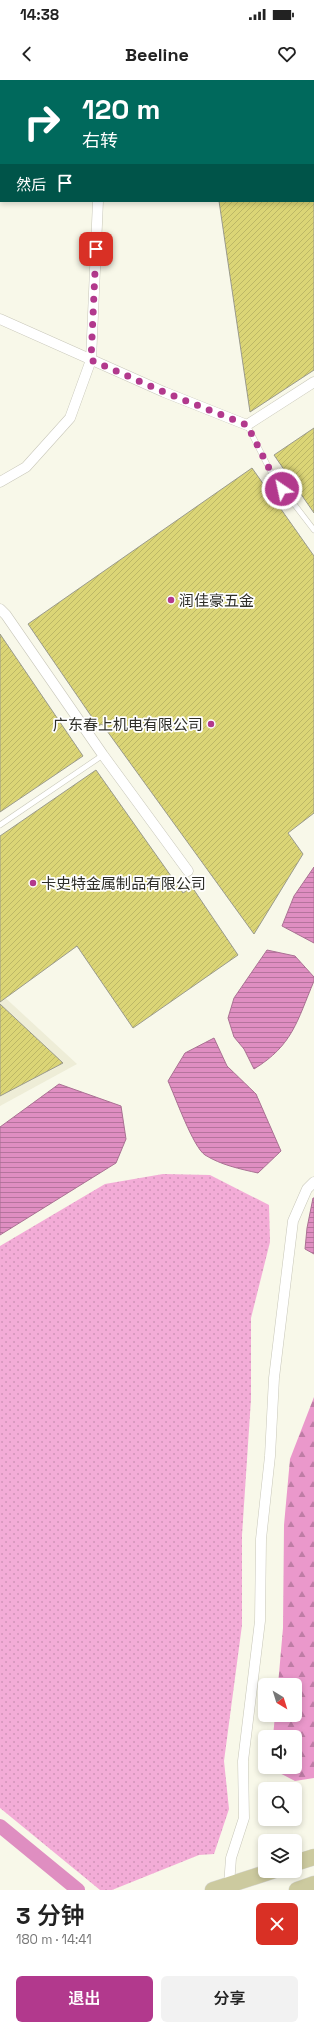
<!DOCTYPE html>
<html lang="zh">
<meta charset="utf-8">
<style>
:root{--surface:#fff;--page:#f2f2f2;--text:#222;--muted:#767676;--accent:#b2398d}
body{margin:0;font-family:"Space Grotesk","Noto Sans SC",sans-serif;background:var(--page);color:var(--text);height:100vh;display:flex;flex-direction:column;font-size:15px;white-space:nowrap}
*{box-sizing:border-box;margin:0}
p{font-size:13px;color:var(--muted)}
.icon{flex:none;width:22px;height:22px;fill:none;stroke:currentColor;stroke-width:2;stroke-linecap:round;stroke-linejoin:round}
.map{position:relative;height:1810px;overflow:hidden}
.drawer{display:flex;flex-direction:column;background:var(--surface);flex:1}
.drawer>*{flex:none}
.banner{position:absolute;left:0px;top:0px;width:314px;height:122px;box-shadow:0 2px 6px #0003;background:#00695c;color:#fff;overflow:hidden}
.needle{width:26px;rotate:142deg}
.controls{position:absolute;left:258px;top:1598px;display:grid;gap:8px}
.controls a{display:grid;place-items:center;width:44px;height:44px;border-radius:6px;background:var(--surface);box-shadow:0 2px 6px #0003;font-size:20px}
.pin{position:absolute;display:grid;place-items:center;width:34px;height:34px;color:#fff;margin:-17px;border-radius:8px;box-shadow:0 2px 6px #0006}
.me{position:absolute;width:44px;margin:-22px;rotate:326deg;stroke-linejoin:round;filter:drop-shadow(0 0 3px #0008)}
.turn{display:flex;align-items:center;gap:14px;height:84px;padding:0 16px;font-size:18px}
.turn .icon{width:52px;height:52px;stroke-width:2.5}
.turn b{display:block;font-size:28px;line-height:34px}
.then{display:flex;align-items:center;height:38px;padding:0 16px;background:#0003;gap:8px;font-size:15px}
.round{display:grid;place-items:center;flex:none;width:42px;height:42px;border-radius:6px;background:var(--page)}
.head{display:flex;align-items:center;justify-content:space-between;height:68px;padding:0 16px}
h1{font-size:24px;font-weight:600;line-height:30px}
.cta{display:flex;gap:8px;margin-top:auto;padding:8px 16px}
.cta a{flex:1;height:46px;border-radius:6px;background:var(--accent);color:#fff;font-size:16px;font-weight:600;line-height:46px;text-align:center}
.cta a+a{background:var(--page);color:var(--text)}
.status{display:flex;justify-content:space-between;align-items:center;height:28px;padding:0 20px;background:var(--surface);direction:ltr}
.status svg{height:11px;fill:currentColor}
header{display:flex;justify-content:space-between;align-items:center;height:52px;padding:0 16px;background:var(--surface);font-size:18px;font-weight:600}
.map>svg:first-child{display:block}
.built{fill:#eeedd7}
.grass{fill:url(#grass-dots)}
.forest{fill:url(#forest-firs)}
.water{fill:url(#water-rules);stroke:#aa7193}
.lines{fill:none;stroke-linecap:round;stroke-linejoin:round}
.canal{stroke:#df8ec1;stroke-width:14}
.building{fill:url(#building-hatch);stroke:#9a9a8c}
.service-casing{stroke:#c8c7b9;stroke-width:6}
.minor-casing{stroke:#c8c7b9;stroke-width:11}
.primary-casing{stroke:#d9d9d8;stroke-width:17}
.service{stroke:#fff;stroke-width:5}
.minor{stroke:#fff;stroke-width:10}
.primary{stroke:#ccca9f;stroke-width:16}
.route{stroke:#b2398d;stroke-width:7;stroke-dasharray:0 12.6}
.poi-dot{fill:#b2398d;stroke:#fff;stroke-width:1.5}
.labels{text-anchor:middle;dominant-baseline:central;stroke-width:3.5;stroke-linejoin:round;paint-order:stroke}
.poi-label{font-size:15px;fill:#2e2e28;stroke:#fff;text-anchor:start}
</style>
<div class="status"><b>14:38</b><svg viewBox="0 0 49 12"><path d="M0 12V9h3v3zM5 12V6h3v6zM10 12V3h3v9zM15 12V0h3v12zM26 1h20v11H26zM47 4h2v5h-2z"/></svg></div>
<header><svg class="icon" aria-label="back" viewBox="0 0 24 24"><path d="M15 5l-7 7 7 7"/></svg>Beeline<svg class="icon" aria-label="heart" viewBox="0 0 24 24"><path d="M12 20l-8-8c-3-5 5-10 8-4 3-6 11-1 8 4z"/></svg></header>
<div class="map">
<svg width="314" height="1810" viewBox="0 0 314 1810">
<defs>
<pattern id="grass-dots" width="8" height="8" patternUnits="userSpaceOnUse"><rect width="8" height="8" fill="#f3acd7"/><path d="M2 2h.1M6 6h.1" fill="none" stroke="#d194b9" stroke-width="1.8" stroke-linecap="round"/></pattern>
<pattern id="forest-firs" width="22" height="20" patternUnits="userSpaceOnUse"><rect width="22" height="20" fill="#ea98cb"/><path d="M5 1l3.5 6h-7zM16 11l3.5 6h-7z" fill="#be7ca5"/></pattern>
<pattern id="water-rules" width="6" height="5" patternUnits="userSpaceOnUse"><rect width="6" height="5" fill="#df8ec1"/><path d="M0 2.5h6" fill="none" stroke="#b5749d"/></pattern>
<pattern id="building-hatch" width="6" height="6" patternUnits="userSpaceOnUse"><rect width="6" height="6" fill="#dbd576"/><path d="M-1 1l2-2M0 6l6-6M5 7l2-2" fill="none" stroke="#bcb766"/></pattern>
</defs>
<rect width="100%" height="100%" fill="#f8f8e9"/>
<!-- built -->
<path class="built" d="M0,913L77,984L0,1026Z"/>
<!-- grass -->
<path class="grass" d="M163,1094L210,1095L269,1125L270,1162L251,1238V1319L242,1455V1545L224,1681L229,1729L214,1774L199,1775L112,1810H100L0,1728V1166L105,1104Z"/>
<!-- forest -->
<path class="forest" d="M314,1317V1698L295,1701L270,1688L295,1687V1657H273L275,1635H295V1605H278L283,1548L284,1445L290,1379Z"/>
<!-- water -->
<path class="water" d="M314,787V863L282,846L294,816Z
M267,870L295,876L314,897V901C297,941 293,965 254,989L244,969L234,957L228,938L234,918Z
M214,958L227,986L256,1014L281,1071L258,1093C240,1089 221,1085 205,1075C193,1067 175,1016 168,1001L185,973Z
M59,1004L121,1026L126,1059L116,1083L0,1155V1047Z
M313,1118H314V1174L305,1169L307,1148Z"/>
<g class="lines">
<!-- canal -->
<path class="canal" d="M0,1746L78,1810"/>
</g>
<!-- building -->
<path class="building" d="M219,121H314V290L250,332Z
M314,348V433L274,375Z
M252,388L314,476V733L288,753L303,774L254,854L102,644L98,646L28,544Z
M0,554L83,676L0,732Z
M96,690L183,813L192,807L238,875L133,948L77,866L0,922V756Z
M0,924L63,983L0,1016Z"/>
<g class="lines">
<defs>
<path id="service" d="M247,345L274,398L314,450
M0,745L103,675"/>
<path id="minor" d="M103,1V0
M0,239L164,312L247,345L314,302
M0,402L26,387L70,338L91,280L98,121
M0,529L6,535L103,675L188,791
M229,1805L231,1778L244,1738L243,1681L260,1541L261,1459L270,1376L274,1298L293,1141L307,1109L314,1102"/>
<path id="primary" d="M295,1783L314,1777
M213,1810L272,1791
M297,1810L314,1804"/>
</defs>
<!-- service casing -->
<use href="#service" class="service-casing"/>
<!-- minor casing -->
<use href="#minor" class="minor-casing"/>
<!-- primary casing -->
<use href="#primary" class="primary-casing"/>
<!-- service -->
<use href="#service" class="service"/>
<!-- minor -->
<use href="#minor" class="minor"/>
<!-- primary -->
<use href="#primary" class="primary"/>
</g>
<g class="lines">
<!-- route -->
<path class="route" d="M96,169L91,280L164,312L247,345L274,398L282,409"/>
</g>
<!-- markers -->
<g class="poi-dot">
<circle cx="171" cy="520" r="4"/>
<circle cx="211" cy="644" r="4"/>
<circle cx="33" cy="803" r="4"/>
</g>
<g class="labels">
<!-- poi labels -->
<g class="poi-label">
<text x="179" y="520">润佳豪五金</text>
<text x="203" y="644" text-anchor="end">广东春上机电有限公司</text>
<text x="41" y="803">卡史特金属制品有限公司</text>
</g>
</g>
</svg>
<div class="controls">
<a><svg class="needle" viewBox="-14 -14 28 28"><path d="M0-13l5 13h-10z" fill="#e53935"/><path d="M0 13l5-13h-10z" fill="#767676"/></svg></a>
<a><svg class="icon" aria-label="sound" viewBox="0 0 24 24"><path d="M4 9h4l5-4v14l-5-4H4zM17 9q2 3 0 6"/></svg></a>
<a><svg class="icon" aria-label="search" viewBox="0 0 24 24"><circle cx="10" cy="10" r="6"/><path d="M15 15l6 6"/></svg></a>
<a><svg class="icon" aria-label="layers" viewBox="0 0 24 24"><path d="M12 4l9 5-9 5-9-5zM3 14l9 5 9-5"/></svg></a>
</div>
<div class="pin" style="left:96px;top:169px;background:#d93025"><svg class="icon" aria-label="arrive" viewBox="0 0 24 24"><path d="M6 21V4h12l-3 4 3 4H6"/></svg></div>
<svg class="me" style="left:282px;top:409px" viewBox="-20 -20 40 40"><circle r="17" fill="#b2398d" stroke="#fff" stroke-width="3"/><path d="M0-11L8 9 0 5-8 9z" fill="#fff"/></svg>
<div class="banner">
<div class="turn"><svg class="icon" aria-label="right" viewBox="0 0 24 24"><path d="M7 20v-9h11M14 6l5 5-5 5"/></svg><div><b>120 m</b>右转</div></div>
<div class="then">然后<svg class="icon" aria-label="arrive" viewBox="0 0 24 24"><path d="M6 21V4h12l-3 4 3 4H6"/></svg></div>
</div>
</div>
<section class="drawer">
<div class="head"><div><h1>3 分钟</h1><p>180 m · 14:41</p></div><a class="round" style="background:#d93025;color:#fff"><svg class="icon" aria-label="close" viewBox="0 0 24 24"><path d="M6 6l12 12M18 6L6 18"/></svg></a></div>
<div class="cta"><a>退出</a><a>分享</a></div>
</section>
